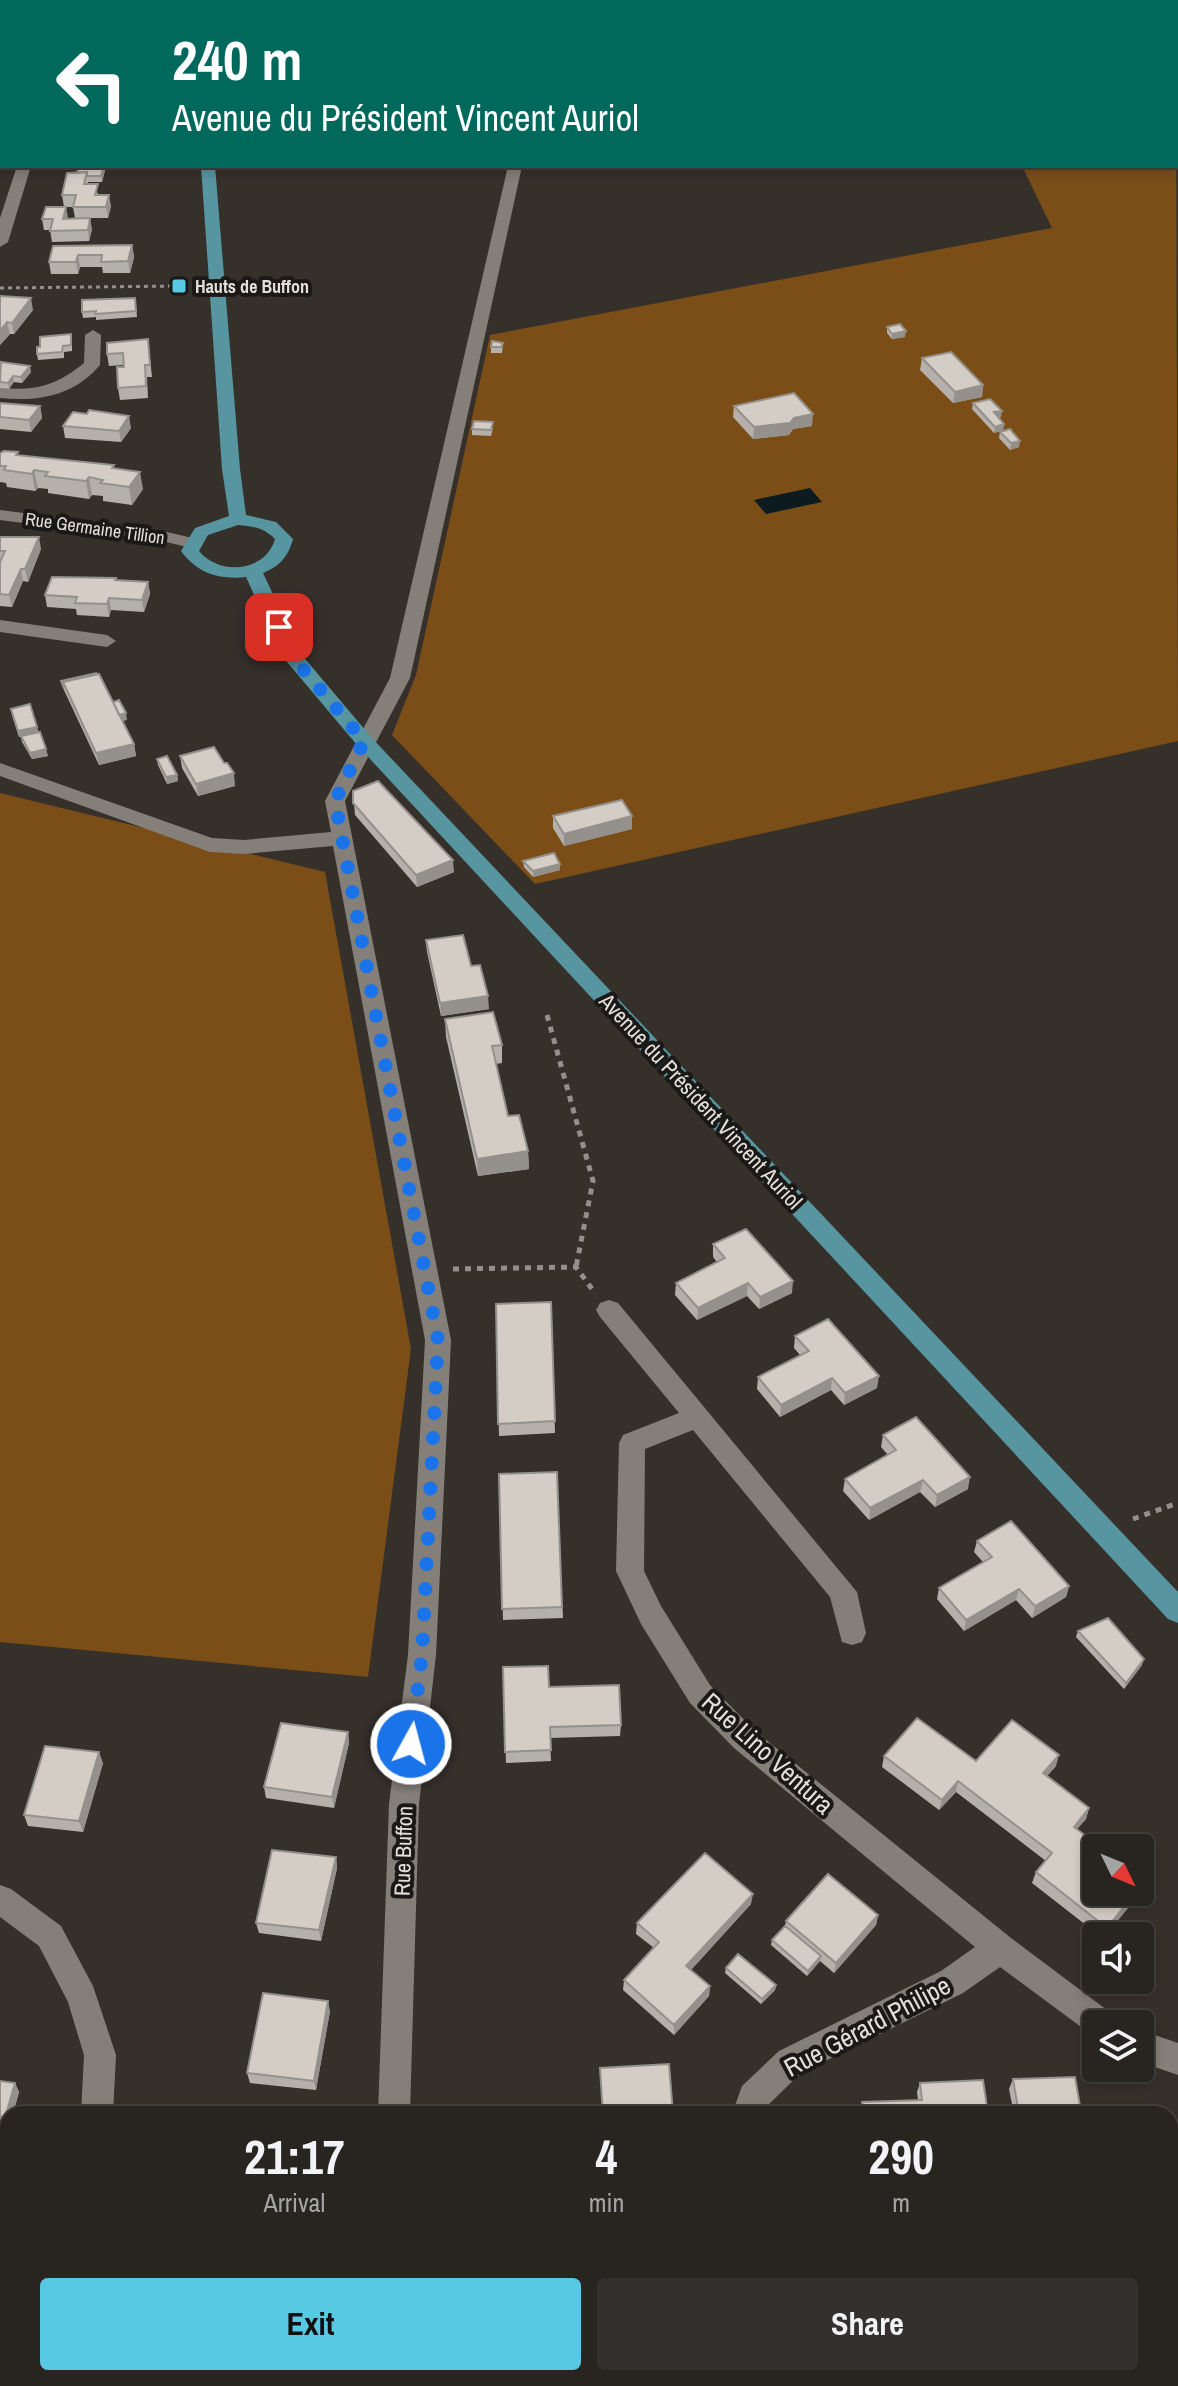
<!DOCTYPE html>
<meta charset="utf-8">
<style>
:root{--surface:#282420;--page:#34302d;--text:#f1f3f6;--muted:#a5a4a5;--line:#44413e;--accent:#58c9e3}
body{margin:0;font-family:"Archivo Narrow",sans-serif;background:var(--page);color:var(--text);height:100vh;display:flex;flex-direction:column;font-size:30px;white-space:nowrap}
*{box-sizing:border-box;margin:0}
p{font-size:26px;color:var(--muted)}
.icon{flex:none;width:44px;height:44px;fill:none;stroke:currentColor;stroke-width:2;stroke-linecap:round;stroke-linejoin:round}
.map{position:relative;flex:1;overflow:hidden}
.details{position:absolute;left:0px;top:2106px;width:1178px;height:280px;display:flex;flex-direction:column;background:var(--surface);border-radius:24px 24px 0 0;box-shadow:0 4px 12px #0003,0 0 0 2px var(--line)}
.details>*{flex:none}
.banner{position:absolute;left:0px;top:0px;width:1178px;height:168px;box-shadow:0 4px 12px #0003,0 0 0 2px var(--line);background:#00695c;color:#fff;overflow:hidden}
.needle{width:52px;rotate:133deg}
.buttons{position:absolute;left:1082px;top:1834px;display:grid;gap:16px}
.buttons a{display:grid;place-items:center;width:72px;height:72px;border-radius:8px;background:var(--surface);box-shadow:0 4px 12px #0003,0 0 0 2px var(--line);font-size:40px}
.pin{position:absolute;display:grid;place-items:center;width:68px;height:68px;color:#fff;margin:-34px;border-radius:16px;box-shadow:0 4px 12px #0006}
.me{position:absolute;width:88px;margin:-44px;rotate:7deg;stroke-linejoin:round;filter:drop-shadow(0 0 6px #0008)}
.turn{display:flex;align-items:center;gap:28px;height:168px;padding:0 40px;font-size:36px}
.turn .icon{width:104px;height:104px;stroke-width:2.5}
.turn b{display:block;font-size:56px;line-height:68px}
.eta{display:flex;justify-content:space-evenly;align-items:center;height:136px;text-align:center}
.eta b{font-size:48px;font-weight:800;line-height:56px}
.button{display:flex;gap:16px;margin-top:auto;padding:16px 40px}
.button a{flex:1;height:92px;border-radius:8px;background:var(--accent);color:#111;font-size:32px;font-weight:800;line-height:92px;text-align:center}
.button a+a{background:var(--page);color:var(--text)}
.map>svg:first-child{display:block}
.green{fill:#7b4e18}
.water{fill:#0b1b1f}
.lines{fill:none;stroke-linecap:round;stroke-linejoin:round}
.path-far1{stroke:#948f8b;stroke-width:3;stroke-dasharray:4 4;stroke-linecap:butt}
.path{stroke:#948f8b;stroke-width:5;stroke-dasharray:6 6;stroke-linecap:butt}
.minor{fill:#857f79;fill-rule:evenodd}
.major{fill:#5795a1;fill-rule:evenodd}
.wall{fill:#b5b0aa}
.shaded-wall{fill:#94908b}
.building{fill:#d3cdc6;stroke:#94908b;stroke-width:2}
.route{stroke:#1a73e8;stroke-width:14;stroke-dasharray:0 25.2}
.poi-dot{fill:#58c9e3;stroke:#1b1917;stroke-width:3}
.labels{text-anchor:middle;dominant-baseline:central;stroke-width:8;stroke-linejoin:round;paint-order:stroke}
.far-poi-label{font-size:18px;font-weight:bold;fill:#e3e0dc;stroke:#1b1917;text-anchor:start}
.far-street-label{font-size:18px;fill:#e3e0dc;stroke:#1b1917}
.street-label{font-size:22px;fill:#e3e0dc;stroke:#1b1917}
.near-street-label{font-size:26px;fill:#e3e0dc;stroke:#1b1917}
</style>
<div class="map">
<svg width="1178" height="2386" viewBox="0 0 1178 2386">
<rect width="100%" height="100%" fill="#36302b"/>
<!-- green -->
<path class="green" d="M1176,81L1178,741L535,884L392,735L416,675L490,335L1052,228L1022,166H1176Z
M0,793L325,872L411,1349L368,1677L0,1642Z"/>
<!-- water -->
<path class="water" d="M810,488L822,502L766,514L754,500Z"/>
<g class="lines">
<!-- path-far1 -->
<path class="path-far1" d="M0,288L179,286"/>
<!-- path -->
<path class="path" d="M547,1015L593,1181L576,1267
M453,1269L576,1267L592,1289
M1133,1519L1178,1503"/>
<!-- minor -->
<path class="minor" d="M521,0H535L520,2Z
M0,98H2V106H0Z
M17,166H31L8,242L0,247V218Z
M508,166H522L410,678L345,801L451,1340L436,1655L419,1804L410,2114H378L389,1804L408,1655L425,1340L333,846L244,854L210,852L0,776V763L212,838L244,840L331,832L325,801L390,678Z
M93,330L101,335L100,365C74,396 38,402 0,398V388C35,391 56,386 84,363L85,335Z
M0,510L158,530L197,539L200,543L191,548L158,540L0,520Z
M0,620L107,635L116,641L107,647L0,632Z
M609,1300L618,1303L857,1592L866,1633L862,1642L852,1645L842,1642L830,1597L693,1430L645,1449L644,1571L661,1606L710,1685L754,1730L1011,1938L1111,2013L1116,2024H1096V2038L1000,1967L963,1993L801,2073L766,2107L764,2114H732L742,2086L779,2051L941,1971L975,1947L734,1748L690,1703L641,1624L616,1571L619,1443L623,1435L679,1413L600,1317L596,1310L600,1303Z
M0,1885L11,1889L61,1926L93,1986L116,2055L113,2114H81L84,2055L68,2002L39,1946L0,1917Z
M1140,2030L1178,2043V2075L1140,2062Z
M67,2378H101L103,2386H69Z
M373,2378H407V2386H373Z
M721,2378H759L756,2386H718Z"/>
<!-- major -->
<path class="major" d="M182,0H196L197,2H183Z
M201,166H215L240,469L246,515L276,522L293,539C288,557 280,566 263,573L301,654L371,737L1178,1592V1623L1168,1619L357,745L282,656L246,577C219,580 197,573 181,551L195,528L229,516L222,469ZM238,525C253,526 264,528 275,539C266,572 219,576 199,551L208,535Z"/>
</g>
<!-- wall -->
<path class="wall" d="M79,166H106L102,182H88V184L111,206L108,218H75L73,207H64L62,195L77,173Z
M67,218L92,229L89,241L52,242L50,230H44L42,219Z
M132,245L134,257L130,273H103L102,267H80L78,274H51L49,262L53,246Z
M0,296L33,310L14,334H10L0,345Z
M136,304L137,317L96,320V317L83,318L82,312Z
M887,327L905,337L892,339L887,333Z
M148,339L152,377H147L148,398L120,400L118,388L124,365L109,366L107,354Z
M72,340V351L64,352V358L38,360L37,354Z
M503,343L502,353H491V347Z
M922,358L983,385L982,397L953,403L920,370Z
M0,363L31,372L22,383L14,382L9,389L0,388Z
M0,403L40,406L42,418L31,432L0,429Z
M973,403L1001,417H998L1004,424L1003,430L994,433L972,409Z
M734,406L812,426L793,429L789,435L753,439L733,417Z
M87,414L131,428L121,442L65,438L63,426Z
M493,428L491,436L472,435V429Z
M1000,432L1019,447L1010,450L999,438Z
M0,453L114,465V468L143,489L132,505L103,501V496L92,495L89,499L48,493V489L38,488L35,491L7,487L6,483L0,482Z
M0,537L41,549L28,582L23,581L12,607L0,606Z
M116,578L117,580L148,582L150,594L144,612L111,610L109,617L77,615L76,609L47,607L45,595Z
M61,681L113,702L127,720L122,721L134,744L136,756L99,765L63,688Z
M12,715L38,732L48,756L32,759L22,742L21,737H19Z
M180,756L235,786L198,796L182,768Z
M157,759L177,775L178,781L167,784L158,765Z
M353,791L454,872L417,887L355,815Z
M553,816H632V829L564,846L553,828Z
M523,861L560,864V870L533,877L524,867Z
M426,940L489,1009L441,1016L427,952Z
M445,1019L502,1045V1063L496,1064L508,1116L528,1151L529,1169L478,1176L446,1037Z
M713,1244L792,1293L759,1309L747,1296L697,1320L675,1295L676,1283L717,1262L713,1257Z
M551,1302L555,1433L499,1436L496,1304Z
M795,1336L877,1388L844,1405L831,1390L780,1417L757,1389L758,1377L800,1355L794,1348Z
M883,1435L968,1489L935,1507L920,1492L869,1520L843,1491L845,1479L888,1455L881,1447Z
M557,1472L563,1618L503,1620L499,1474Z
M977,1541L1069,1586L1066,1597L1032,1618L1016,1600L964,1631L937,1599L939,1588L983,1562L974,1552Z
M1078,1631L1142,1665L1124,1689L1076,1637Z
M503,1667L549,1687L621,1725L620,1736L550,1738L551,1761L506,1763Z
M348,1732L349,1743L334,1808L266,1798L264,1787Z
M884,1756L1056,1766L1047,1776L1089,1808L1086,1819L1077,1829L1142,1891L1105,1936H1100L1032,1883L1036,1872L1046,1861L956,1792L939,1810L882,1767Z
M103,1763L83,1832L28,1826L24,1815Z
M336,1857L337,1868L321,1941L259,1933L256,1923Z
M751,1904L691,1970L710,1986L709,1996L674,2035L623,1990L624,1980L654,1948L636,1934L637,1923Z
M878,1915L876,1925L834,1973L820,1961L807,1976L771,1945L772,1940L785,1926L786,1921Z
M726,1968L776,1985L775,1990L761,2004L725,1973Z
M330,2011L316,2090L250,2083L247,2073Z
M1013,2079L1081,2112L1143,2114H1014L1009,2089Z
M0,2081L15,2083L19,2092L13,2114H8V2127L1,2126L0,2130Z
M920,2083L988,2114H860L862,2102L918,2100L917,2092Z
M860,2378H941L943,2386H861Z"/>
<!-- shaded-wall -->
<path class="shaded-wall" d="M104,166H106L102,182L101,176Z
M109,195L111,206L108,218L106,207Z
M66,207L68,218L63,219Z
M90,218L92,229L89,241L88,230Z
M132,245L134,257L130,273L128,261Z
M78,255L80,267L78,274L76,262Z
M31,298L33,310L14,334L12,323Z
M7,322L10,334L0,345V331Z
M906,331L905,337L892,339V334Z
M30,366L31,372L22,383L21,377Z
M13,376L14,382L9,389L8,383Z
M983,385L982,397L953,403L955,392Z
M40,406L42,418L31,432L29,420Z
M1002,411L1001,417L993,419L994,412Z
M813,414L812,426L793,429L789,435L753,439L754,427Z
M129,416L131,428L121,442L119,431Z
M1004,424L1003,430L994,433L995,427Z
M1020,441L1019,447L1010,450L1011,443Z
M34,470L38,488L35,491L32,474Z
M140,472L143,489L132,505L129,487Z
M89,477L92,495L89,499L86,481Z
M39,537L41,549L28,582L25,569Z
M21,569L23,581L12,607L9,595Z
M148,582L150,594L144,612L142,600Z
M109,598L111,610L109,617L107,604Z
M126,713L127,720L118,721L117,715Z
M37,727L39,733L19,737L18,731Z
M134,744L136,756L99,765L96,753Z
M46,749L48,756L32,759L30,753Z
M234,773L235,786L198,796L196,784Z
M177,775L178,781L167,784L166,777Z
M632,816V829L564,846V834Z
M453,860L454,872L417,887L416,875Z
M560,864V870L533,877V871Z
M488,996L489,1009L441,1016L440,1003Z
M528,1151L529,1169L478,1176L477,1159Z
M793,1281L792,1293L759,1309L760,1297Z
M748,1283L747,1296L697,1320L698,1308Z
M879,1376L877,1388L844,1405L845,1393Z
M832,1378L831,1390L780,1417L781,1405Z
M970,1477L968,1489L935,1507L937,1495Z
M923,1480L920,1492L869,1520L870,1508Z
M1069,1586L1066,1597L1032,1618L1035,1606Z
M1019,1589L1016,1600L964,1631L966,1620Z
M1144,1659L1142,1665L1124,1689L1126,1683Z
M348,1732L349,1743L334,1808L332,1797Z
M99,1752L103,1763L83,1832L79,1821Z
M1059,1755L1056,1766L1040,1784L1043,1773Z
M958,1781L956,1792L939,1810L942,1800Z
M1089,1808L1086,1819L1070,1837L1074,1827Z
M336,1857L337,1868L321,1941L319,1930Z
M1146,1881L1142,1891L1104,1936L1107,1928L1136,1892H1140V1888Z
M753,1894L751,1904L685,1976L686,1966Z
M878,1915L876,1925L834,1973L836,1963Z
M821,1956L820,1961L807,1976L808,1971Z
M776,1985L775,1990L761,2004L762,1999Z
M710,1986L709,1996L674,2035V2025Z
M328,2001L330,2011L316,2090L314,2081Z
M15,2083L19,2092L13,2114H8V2123L5,2118Z
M8,2291V2317L2,2341L0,2338V2321Z
M308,2378L312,2379L310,2386H307Z"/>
<!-- building -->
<path class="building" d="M79,166H104L101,176H87V172L77,173Z
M87,172L84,184H98L95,195H109L106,207H73L76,195H62L67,173Z
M46,207H66L63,219L90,218L88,230L50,231L53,219H42Z
M132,245L128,261L101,262L102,255H78L76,262H49L53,246Z
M0,296L31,298L12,323L7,322L0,331Z
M135,298L136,311L95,314L96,311L82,312V300Z
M900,324L906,331L892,334L887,327Z
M71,334V345L63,346L62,352L37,354V347H40V337Z
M148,339L150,365H145L146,386L118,388L117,367H124L123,353L107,354V343Z
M492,341L503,343L501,347H491Z
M951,352L983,385L955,392L922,358Z
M1,362L30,366L21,377L13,376L8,383L0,382Z
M794,393L813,414L794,418L790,423L754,427L734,406Z
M990,399L1002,411L994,412L1004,424L995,427L973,403Z
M0,403L40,406L29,420L0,417Z
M89,410L129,416L119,431L63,426L73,412L87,414Z
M474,421L493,422L491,430L472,429Z
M1010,429L1020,441L1011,443L1000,432Z
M4,451L18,452L16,455L114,465L112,468L140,472L129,487L100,483L103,480L89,477L86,481L45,476L48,472L34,470L32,474L4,470L6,466H0V453Z
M0,537H39L25,569H21L9,595L0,594V562L5,551H0Z
M52,577L116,578L115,580L148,582L142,600L109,598L107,604L75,603L77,597L45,595Z
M97,673L63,682L64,688L61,681Z
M99,674L134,744L96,753L63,682Z
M119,700L126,713L119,715L113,702Z
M30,704L37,727L18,731L11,709Z
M40,732L46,749L30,753L21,736Z
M214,747L224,763H227L234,773L196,784L180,756Z
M167,756L177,775L166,777L157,759Z
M378,781L453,860L416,875L353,803V791Z
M622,800L632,816L564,834L553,816Z
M554,853L560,864L533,871L523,861Z
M463,935L471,966L480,965L488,996L440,1003L426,940Z
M493,1012L502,1045L492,1046L508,1116L519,1115L528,1151L477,1159L445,1019Z
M746,1229L793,1281L760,1297L748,1283L698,1308L676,1283L725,1258L713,1244Z
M551,1302L555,1421L498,1424L496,1304Z
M828,1319L879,1376L845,1393L832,1378L781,1405L758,1377L809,1351L795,1336Z
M916,1417L970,1477L937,1495L923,1480L870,1508L845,1479L896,1450L883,1435Z
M557,1472L562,1607L502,1609L499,1474Z
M1011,1521L1069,1586L1035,1606L1019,1589L966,1620L939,1588L992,1557L977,1541Z
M1108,1618L1144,1659L1126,1683L1078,1631Z
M548,1666L549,1687L619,1685L621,1725L550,1727L551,1750L505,1752L503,1667Z
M917,1718L976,1761L1012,1720L1059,1755L1043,1773L1089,1808L1074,1827L1102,1848H1096V1892H1136L1107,1928L1036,1872L1052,1853L958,1781L942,1800L884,1756Z
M281,1723L348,1732L332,1797L264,1787Z
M45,1746L99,1752L79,1821L24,1815Z
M272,1850L336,1857L319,1930L256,1923Z
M705,1853L753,1894L686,1966L710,1986L674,2025L624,1980L659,1942L637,1923Z
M828,1874L878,1915L836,1963L786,1921Z
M1140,1876L1146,1881L1140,1888Z
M785,1926L821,1956L808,1971L772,1940Z
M738,1954L776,1985L762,1999L726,1968Z
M263,1993L328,2001L314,2081L247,2073Z
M669,2064L673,2114H603L600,2068Z
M1075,2077L1081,2112L1142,2108L1143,2114H1019L1013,2079Z
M983,2080L988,2114H864L862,2102L922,2100L920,2083Z
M0,2081L15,2083L5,2118L0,2117Z
M0,2248L8,2249V2273L5,2284H8V2291L0,2321Z
M206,2378L231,2380L230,2386H204Z
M231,2378H308L307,2386H230Z
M511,2378H578L579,2385L512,2386Z
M864,2378H941L943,2386H865Z"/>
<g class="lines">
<!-- route -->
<path class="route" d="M279,627L292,656L364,741L335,801L438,1340L422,1655L411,1744"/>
</g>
<!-- markers -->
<rect class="poi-dot" x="171" y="278" width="16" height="16" rx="4"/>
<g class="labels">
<!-- far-poi labels -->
<g class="far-poi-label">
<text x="195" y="286">Hauts de Buffon</text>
</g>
<!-- far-street labels -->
<g class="far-street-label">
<text transform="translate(95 528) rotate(8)">Rue Germaine Tillion</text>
</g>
<!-- street labels -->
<g class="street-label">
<text transform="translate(701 1101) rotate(47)">Avenue du Président Vincent Auriol</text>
<text transform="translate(403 1851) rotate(-88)">Rue Buffon</text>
</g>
<!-- near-street labels -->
<g class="near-street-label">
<text transform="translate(768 1753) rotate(42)">Rue Lino Ventura</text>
<text transform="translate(867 2026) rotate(-28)">Rue Gérard Philipe</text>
</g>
</g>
</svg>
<div class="buttons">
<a><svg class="needle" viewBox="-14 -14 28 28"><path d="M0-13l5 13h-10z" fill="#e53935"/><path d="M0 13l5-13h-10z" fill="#a5a4a5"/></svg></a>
<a><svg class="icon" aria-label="sound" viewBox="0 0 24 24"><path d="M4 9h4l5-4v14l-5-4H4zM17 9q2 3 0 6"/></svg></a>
<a><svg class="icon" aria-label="layers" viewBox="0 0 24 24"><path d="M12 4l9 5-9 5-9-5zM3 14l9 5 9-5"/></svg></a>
</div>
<div class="pin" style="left:279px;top:627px;background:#d93025"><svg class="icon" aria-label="arrive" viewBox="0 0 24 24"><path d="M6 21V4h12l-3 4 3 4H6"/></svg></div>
<svg class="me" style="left:411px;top:1744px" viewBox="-20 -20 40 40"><circle r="17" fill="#1a73e8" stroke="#fff" stroke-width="3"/><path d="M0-11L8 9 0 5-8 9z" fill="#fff"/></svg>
<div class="banner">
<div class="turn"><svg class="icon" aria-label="left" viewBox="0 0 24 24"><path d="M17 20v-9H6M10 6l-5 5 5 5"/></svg><div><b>240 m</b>Avenue du Président Vincent Auriol</div></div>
</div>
<section class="details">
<div class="eta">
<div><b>21:17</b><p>Arrival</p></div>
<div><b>4</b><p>min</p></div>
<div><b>290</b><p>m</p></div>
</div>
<div class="button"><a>Exit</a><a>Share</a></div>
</section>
</div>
